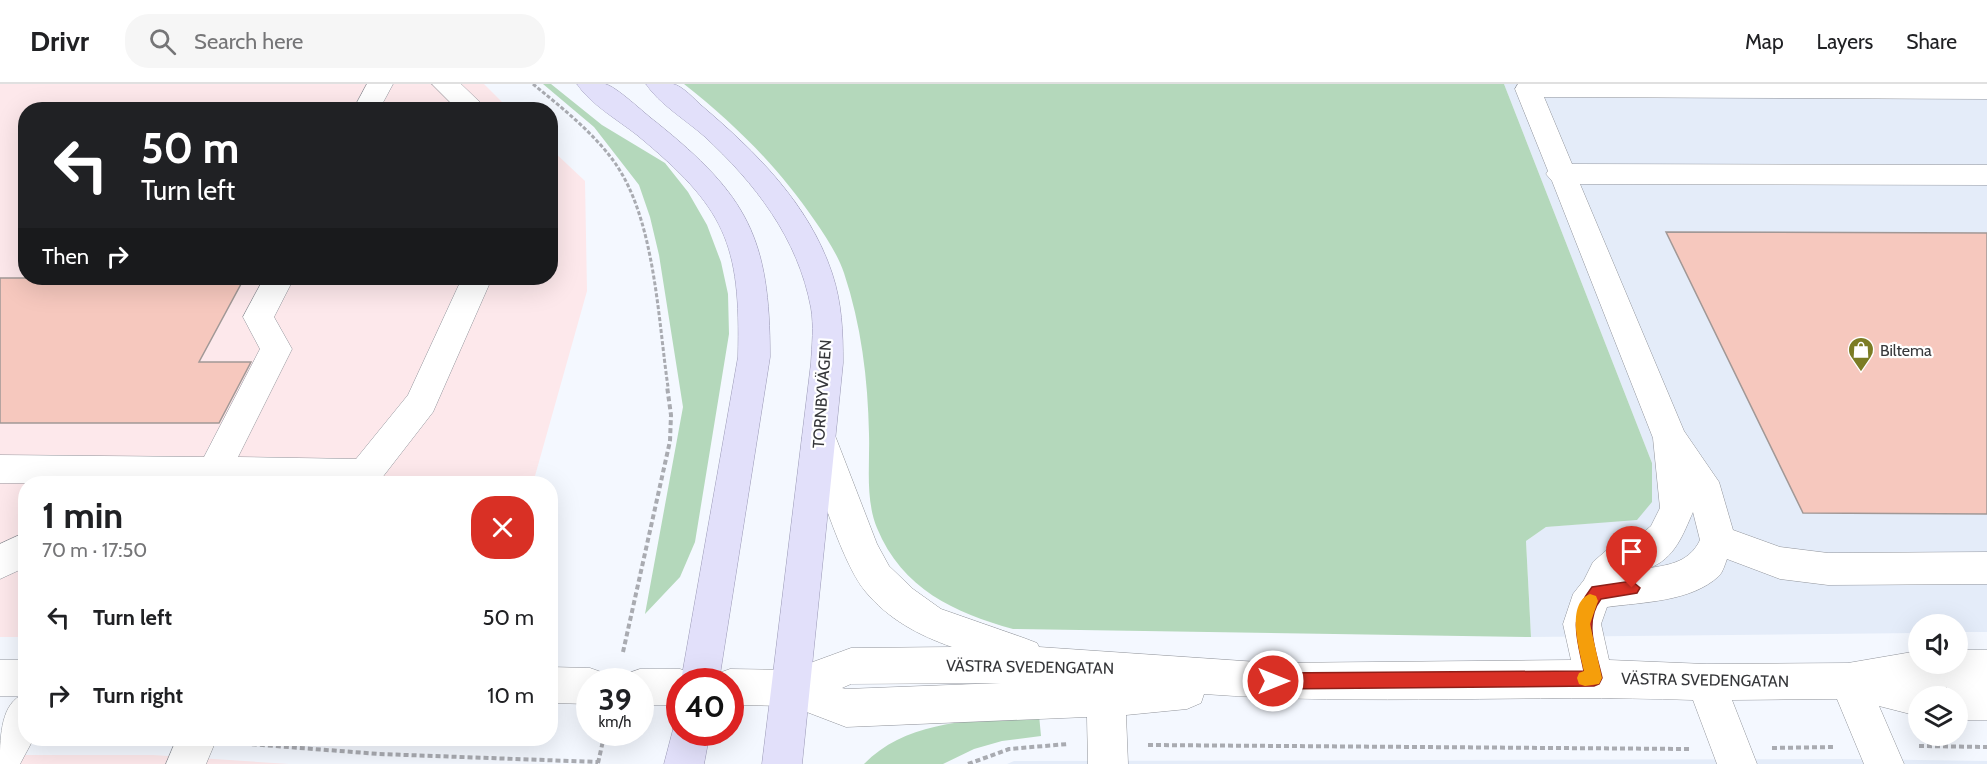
<!DOCTYPE html>
<meta charset="utf-8">
<style>
:root{--surface:#fff;--page:#f6f6f6;--text:#202124;--muted:#757577;--line:#e0e0e0}
body{margin:0;font-family:Cabin,sans-serif;background:var(--page);color:var(--text);height:100vh;display:flex;flex-direction:column;font-size:22px;white-space:nowrap}
*{box-sizing:border-box;margin:0}
p{font-size:20px;color:var(--muted)}
.icon{flex:none;width:33px;height:33px;fill:none;stroke:currentColor;stroke-width:2;stroke-linecap:round;stroke-linejoin:round}
.map{position:relative;flex:1;overflow:hidden}
.details{position:absolute;left:18px;top:392px;width:540px;height:270px;display:flex;flex-direction:column;background:var(--surface);border-radius:24px;box-shadow:0 6px 24px #0002}
.details>*{flex:none}
.top-card{position:absolute;left:18px;top:18px;width:540px;height:183px;border-radius:24px;box-shadow:0 6px 24px #0002;background:#202124;color:#fff;overflow:hidden}
.controls{position:absolute;left:1908px;top:530px;display:grid;gap:12px}
.controls a{display:grid;place-items:center;width:60px;height:60px;border-radius:50%;background:var(--surface);box-shadow:0 6px 24px #0002;font-size:30px}
.speed{position:absolute;left:576px;top:584px;display:flex;gap:12px;font-size:30px;font-weight:700;text-align:center}
.speed>*{display:grid;place-content:center;width:78px;height:78px;border-radius:50%;background:var(--surface);box-shadow:0 6px 24px #0002;line-height:1}
.speed small{font-size:15px;font-weight:400}
.speed .limit{border:9px solid #d22;background:#fff;color:#111}
.pin{position:absolute;display:grid;place-items:center;width:51px;height:51px;color:#fff;margin:-62px -26px;border-radius:50% 50% 50% 0;rotate:-45deg;box-shadow:0 0 6px #0007}
.pin .icon{rotate:45deg}
.me{position:absolute;width:66px;margin:-33px;rotate:90deg;stroke-linejoin:round;filter:drop-shadow(0 0 4px #0008)}
.turn{display:flex;align-items:center;gap:21px;height:126px;padding:0 24px;font-size:27px}
.turn .icon{width:78px;height:78px;stroke-width:2.5}
.turn b{display:block;font-size:42px;line-height:51px}
.then{display:flex;align-items:center;height:57px;padding:0 24px;background:#0003;gap:12px;font-size:22px}
.round{display:grid;place-items:center;flex:none;width:63px;height:63px;border-radius:24px;background:var(--page)}
.headline{display:flex;align-items:center;justify-content:space-between;height:102px;padding:0 24px}
h1{font-size:36px;font-weight:800;line-height:45px}
ul{padding:0;list-style:none}
li{display:flex;align-items:center;gap:18px;height:78px;padding:0 24px}
li div{flex:1}
li b{display:block;font-size:22px}
li em{font-style:normal}
header{display:flex;align-items:center;gap:36px;box-sizing:border-box;height:84px;padding:0 30px;background:var(--surface);border-bottom:2px solid var(--line)}
header strong{font-size:28px}
nav{display:flex;gap:33px;margin-inline-start:auto;font-size:21px}
.search{width:420px;height:54px;background:var(--page);display:flex;align-items:center;gap:15px;box-sizing:border-box;padding:0 21px;border-radius:24px;color:var(--muted);font-size:22px}
.map>svg:first-child{display:block}
.built{fill:#e4ecf9}
.industrial{fill:#fde8eb}
.green{fill:#b4d8bb}
.building{fill:#f6c8be;stroke:#a19896;stroke-width:1.5}
.lines{fill:none;stroke-linecap:round;stroke-linejoin:round}
.minor-casing{stroke:#91949b;stroke-width:1}
.major-casing{stroke:#9997b5;stroke-width:1}
.path-far1{stroke:#a9abb1;stroke-width:3;stroke-dasharray:4 2;stroke-linecap:butt}
.path{stroke:#a9abb1;stroke-width:4;stroke-dasharray:5 3;stroke-linecap:butt}
.minor{fill:#fff;fill-rule:evenodd}
.major{fill:#e2e0fa;fill-rule:evenodd}
.route{fill:#d93025;stroke:#8d1f18;stroke-width:1.5}
.slow{fill:#f59e0b}
.labels{text-anchor:middle;dominant-baseline:central;stroke-width:4.5;stroke-linejoin:round;paint-order:stroke}
.poi-label{font-size:16px;fill:#36373a;stroke:#fff;text-anchor:start}
.street-label{font-size:16px;fill:#36373a;stroke:#fff}
</style>
<header>
<strong>Drivr</strong>
<div class="search"><svg class="icon" aria-label="search" viewBox="0 0 24 24"><circle cx="10" cy="10" r="6"/><path d="M15 15l6 6"/></svg>Search here</div>
<nav><a>Map</a><a>Layers</a><a>Share</a></nav>
</header>
<div class="map">
<svg width="1987" height="680" viewBox="0 0 1987 680">
<rect width="100%" height="100%" fill="#f4f8ff"/>
<!-- built -->
<path class="built" d="M1504,0H1987V548H1958V540H1918V549L1531,553L1526,457L1546,443L1637,435L1652,379Z
M1852,675L1987,677V680H1007L1014,677Z"/>
<!-- industrial -->
<path class="industrial" d="M0,0H484L509,25L26,26V194H550L551,65L585,97L587,207L533,399H26L25,553H0Z
M0,671H153L289,680H0Z"/>
<!-- green -->
<path class="green" d="M543,0H551L602,41L665,79L688,108L707,141L721,178L728,210L729,250L695,458L680,493L645,530L683,323L659,171L650,133L639,101L594,43Z
M684,0H1504L1652,379V418L1637,436L1546,443L1526,457L1531,553L1013,545C955,529 902,505 877,444C865,415 870,380 869,350C868,295 861,240 844,189C838,171 826,153 815,137C778,83 736,41 684,0Z
M1039,631L1041,652L1002,657L974,665L943,680H864C909,634 978,637 1039,631Z"/>
<!-- building -->
<path class="building" d="M1666,148L1987,149V430L1803,429Z
M0,194H227L223,200H241L199,278H251L219,339H0Z"/>
<g class="lines">
<defs>
<path id="minor" d="M367,0H393L379,26H353Z
M432,0H461L488,26H458Z
M1518,0H1987V15L1544,13L1572,80L1987,81V101L1580,100L1684,347L1719,398L1733,446L1780,463L1828,469L1987,468V500L1828,501L1780,495L1727,475C1725,480 1723,488 1719,492C1691,518 1643,518 1607,523L1601,540L1609,576L1706,580L1848,579L1918,567V579H1958V566H1987V636H1958V612H1941L1947,603H1933L1937,612H1918V632L1879,622L1904,680H1864L1837,615L1732,616L1757,680H1717L1693,616C1531,610 1367,622 1204,610L1201,619L1187,625L1126,631L1128,680H1088L1087,633L846,643L791,622L730,621V597H713L716,590L730,585L791,586L851,564L952,563C918,551 888,535 865,507C841,478 816,392 802,354L807,344L819,340L831,344L836,354L877,460L889,482L913,505L941,525L1024,554L1037,559L1039,563L1273,579L1571,576L1563,540L1573,510L1584,496L1593,478L1609,464L1634,456L1651,442L1660,424L1653,354L1552,97L1546,90L1548,87L1515,5ZM1693,428L1700,456C1690,477 1671,481 1649,484C1675,475 1683,450 1693,428ZM1001,599L846,605L842,604L851,600Z
M264,194H294L274,233L292,265L238,373L356,375L408,311L462,194H492L433,328L378,399H0V371L204,373L260,265L243,233Z
M26,448V483L0,495V460Z
M0,576H26V654H34L20,680H0C0,657 0,623 20,612H0Z
M550,583L590,584L604,589L607,597H590V620L550,619Z
M640,585H680L694,590L697,597H680V621H640V597H623L626,590Z
M177,654H217L206,680H166Z"/>
<path id="major" d="M577,0C586,0 596,0 605,0C616,2 645,30 656,38C748,112 770,154 770,273L719,597H681L738,273C741,158 725,124 637,51C618,36 590,20 577,0Z
M646,0C655,0 665,0 673,0C683,2 695,16 702,22C756,68 809,120 832,189C842,219 843,248 843,279L802,680H762L811,279C812,261 814,242 811,224C798,154 755,99 704,52C686,36 659,20 646,0Z
M680,633V648H710L704,680H664L676,634Z"/>
</defs>
<!-- minor casing -->
<use href="#minor" class="minor-casing"/>
<!-- major casing -->
<use href="#major" class="major-casing"/>
<!-- path-far1 -->
<path class="path-far1" d="M533,0C562,24 593,48 615,79C655,136 658,235 668,303"/>
<!-- path -->
<path class="path" d="M623,568L670,357L671,331L667,302
M53,658L154,659
M236,659L379,670L598,678
M1148,661L1689,665
M1919,662L1987,663
M1772,664L1833,663
M598,679L605,648
M968,680L1009,665L1068,660"/>
<!-- minor -->
<use href="#minor" class="minor"/>
<!-- major -->
<use href="#major" class="major"/>
</g>
<!-- route -->
<path class="route" d="M1632,497L1640,504L1637,509L1601,515C1583,538 1596,567 1602,594L1599,600L1594,602L1273,605L1268,602L1265,597L1268,592L1273,589L1584,587C1577,552 1568,534 1592,503Z"/>
<!-- slow -->
<path class="slow" d="M1590,510L1596,512L1598,517L1590,540L1602,594L1599,600L1585,602L1579,600L1577,594L1579,589L1584,587C1580,567 1565,520 1590,510Z"/>
<!-- icons -->
<defs>
<symbol id="shop-pin" viewBox="-11 -11 22 30"><path d="M0 17L-7.5 6A9.5 9.5 0 1 1 7.5 6Z" fill="#7b7c24" stroke="#fff"/><path d="M-5-2.5h2.3a2.7 3.5 0 0 1 5.4 0H5L5.5 6h-11ZM-1.5-2.5h3a1.5 2.3 0 0 0-3 0Z" fill="#fff"/></symbol>
</defs>
<g fill-rule="evenodd">
<use href="#shop-pin" x="1846" y="251" width="30" height="40"/>
</g>
<g class="labels">
<!-- poi labels -->
<g class="poi-label">
<text x="1880" y="266">Biltema</text>
</g>
<!-- street labels -->
<g class="street-label">
<text transform="translate(822 310) rotate(-86)">TORNBYVÄGEN</text>
<text transform="translate(1030 583) rotate(1)">VÄSTRA SVEDENGATAN</text>
<text transform="translate(1705 596) rotate(1)">VÄSTRA SVEDENGATAN</text>
</g>
</g>
</svg>
<div class="controls">
<a><svg class="icon" aria-label="sound" viewBox="0 0 24 24"><path d="M4 9h4l5-4v14l-5-4H4zM17 9q2 3 0 6"/></svg></a>
<a><svg class="icon" aria-label="layers" viewBox="0 0 24 24"><path d="M12 4l9 5-9 5-9-5zM3 14l9 5 9-5"/></svg></a>
</div>
<div class="speed"><div>39<small>km/h</small></div><div class="limit">40</div></div>
<div class="pin" style="left:1632px;top:504px;background:#d93025"><svg class="icon" aria-label="arrive" viewBox="0 0 24 24"><path d="M6 21V4h12l-3 4 3 4H6"/></svg></div>
<svg class="me" style="left:1273px;top:597px" viewBox="-20 -20 40 40"><circle r="17" fill="#d93025" stroke="#fff" stroke-width="3"/><path d="M0-11L8 9 0 5-8 9z" fill="#fff"/></svg>
<div class="top-card">
<div class="turn"><svg class="icon" aria-label="left" viewBox="0 0 24 24"><path d="M17 20v-9H6M10 6l-5 5 5 5"/></svg><div><b>50 m</b>Turn left</div></div>
<div class="then">Then<svg class="icon" aria-label="right" viewBox="0 0 24 24"><path d="M7 20v-9h11M14 6l5 5-5 5"/></svg></div>
</div>
<section class="details">
<div class="headline"><div><h1>1 min</h1><p>70 m · 17:50</p></div><a class="round" style="background:#d93025;color:#fff"><svg class="icon" aria-label="close" viewBox="0 0 24 24"><path d="M6 6l12 12M18 6L6 18"/></svg></a></div>
<ul>
<li><svg class="icon" aria-label="left" viewBox="0 0 24 24"><path d="M17 20v-9H6M10 6l-5 5 5 5"/></svg><div><b>Turn left</b></div><em>50 m</em></li>
<li><svg class="icon" aria-label="right" viewBox="0 0 24 24"><path d="M7 20v-9h11M14 6l5 5-5 5"/></svg><div><b>Turn right</b></div><em>10 m</em></li>
</ul>
</section>
</div>
